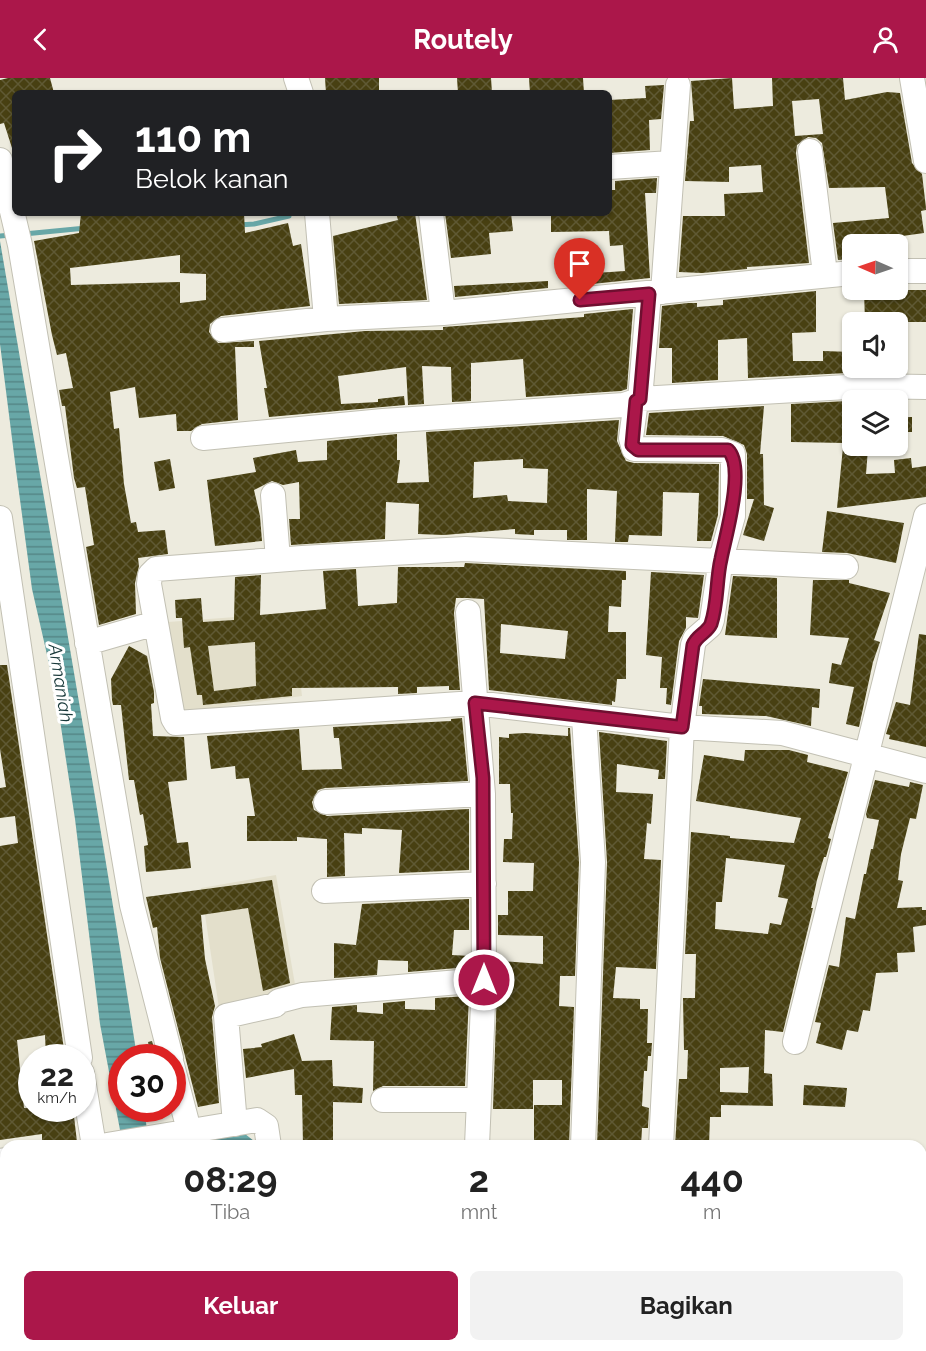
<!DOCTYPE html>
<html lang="id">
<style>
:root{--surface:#fff;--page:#f2f2f2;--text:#222;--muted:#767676;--accent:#ab174a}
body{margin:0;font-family:Raleway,sans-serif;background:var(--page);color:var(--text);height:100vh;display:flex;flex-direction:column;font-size:22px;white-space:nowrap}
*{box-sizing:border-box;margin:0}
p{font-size:20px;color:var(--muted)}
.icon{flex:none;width:33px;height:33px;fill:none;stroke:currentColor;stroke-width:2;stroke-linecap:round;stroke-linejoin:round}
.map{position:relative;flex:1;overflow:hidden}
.drawer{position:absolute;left:0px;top:1062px;width:927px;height:212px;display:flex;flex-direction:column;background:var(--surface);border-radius:18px 18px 0 0;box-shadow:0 2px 4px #0004}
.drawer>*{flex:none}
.top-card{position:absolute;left:12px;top:12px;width:600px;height:126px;border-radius:9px;box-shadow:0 2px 4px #0004;background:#202124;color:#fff;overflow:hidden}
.needle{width:39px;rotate:272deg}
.fabs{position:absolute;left:842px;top:156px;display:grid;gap:12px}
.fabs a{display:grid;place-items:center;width:66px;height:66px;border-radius:9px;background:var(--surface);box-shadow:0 2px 4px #0004;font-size:30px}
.speed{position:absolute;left:18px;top:966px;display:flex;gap:12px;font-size:30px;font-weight:700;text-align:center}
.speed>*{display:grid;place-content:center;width:78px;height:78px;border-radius:50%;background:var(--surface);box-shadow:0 2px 4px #0004;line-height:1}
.speed small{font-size:15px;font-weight:400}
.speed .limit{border:9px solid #d22;background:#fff;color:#111}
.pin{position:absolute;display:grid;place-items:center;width:51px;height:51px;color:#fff;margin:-62px -26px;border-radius:50% 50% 50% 0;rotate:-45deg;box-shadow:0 0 6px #0007}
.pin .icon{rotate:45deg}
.me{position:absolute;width:66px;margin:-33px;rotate:0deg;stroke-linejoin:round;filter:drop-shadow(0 0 4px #0008)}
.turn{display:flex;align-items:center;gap:21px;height:126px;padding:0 24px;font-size:27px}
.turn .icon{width:78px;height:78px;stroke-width:2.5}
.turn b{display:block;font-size:42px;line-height:51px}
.eta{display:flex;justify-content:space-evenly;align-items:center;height:102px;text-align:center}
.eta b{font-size:36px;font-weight:700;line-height:42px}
.cta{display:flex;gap:12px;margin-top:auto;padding:12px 24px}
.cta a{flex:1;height:69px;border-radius:9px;background:var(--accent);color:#fff;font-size:24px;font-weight:700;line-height:69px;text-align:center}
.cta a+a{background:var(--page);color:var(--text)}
header{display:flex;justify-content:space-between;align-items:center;height:78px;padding:0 24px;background:var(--accent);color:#fff;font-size:27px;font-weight:700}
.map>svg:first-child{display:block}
.built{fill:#e3dfcb}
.industrial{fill:url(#industrial-grid)}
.water{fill:url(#water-rules)}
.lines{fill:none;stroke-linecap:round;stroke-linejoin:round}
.stream{stroke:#68a7a7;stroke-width:5}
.building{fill:url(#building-cross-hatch);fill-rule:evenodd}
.minor-casing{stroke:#c2c0b3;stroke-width:26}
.minor{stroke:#fff;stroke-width:24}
.route-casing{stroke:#6f0f30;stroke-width:15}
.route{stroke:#ab174a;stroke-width:10}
.labels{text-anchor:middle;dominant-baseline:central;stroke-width:6;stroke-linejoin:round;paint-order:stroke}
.water-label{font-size:18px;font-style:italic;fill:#183839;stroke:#fff}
</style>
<header><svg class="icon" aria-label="back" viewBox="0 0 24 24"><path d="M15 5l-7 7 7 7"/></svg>Routely<svg class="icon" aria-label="person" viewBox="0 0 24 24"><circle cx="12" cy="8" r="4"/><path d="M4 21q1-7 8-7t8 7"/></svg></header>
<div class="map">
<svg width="926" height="1273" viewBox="0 0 926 1273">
<defs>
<pattern id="industrial-grid" width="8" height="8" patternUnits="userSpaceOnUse" patternTransform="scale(1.5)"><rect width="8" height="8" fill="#e3dfcb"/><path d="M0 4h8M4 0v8" fill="none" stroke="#c2bfae"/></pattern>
<pattern id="water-rules" width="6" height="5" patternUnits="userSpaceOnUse" patternTransform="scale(1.5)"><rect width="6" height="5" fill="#68a7a7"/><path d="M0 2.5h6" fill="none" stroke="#558787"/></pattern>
<pattern id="building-cross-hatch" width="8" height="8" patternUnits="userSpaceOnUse" patternTransform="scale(1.5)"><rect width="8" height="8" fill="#484012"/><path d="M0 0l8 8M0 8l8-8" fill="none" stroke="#5f5934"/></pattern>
</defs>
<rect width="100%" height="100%" fill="#edebde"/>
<!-- built -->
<path class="built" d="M428,525L297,575L302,618L184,634L168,544Z
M276,797L296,912L219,930L201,810Z"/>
<!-- industrial -->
<path class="industrial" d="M777,1268H826L834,1273H777Z"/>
<!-- water -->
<path class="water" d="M0,163C46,435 95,707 137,979L122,980V1030L144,1031L149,1065L240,1052L254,1063L201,1068H123L100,946L75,741L56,616L32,511L16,392L0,266Z"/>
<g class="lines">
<!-- stream -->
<path class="stream" d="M238,147L254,146L289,138
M24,156L86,150
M0,158L11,157"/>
</g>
<!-- building -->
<path class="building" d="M8,0H50L54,15H15V70H12L4,45L0,46V2Z
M325,0H379V15H326Z
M457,0H491L492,15H458Z
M529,0H583L584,15H530Z
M732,0L734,31L773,28L772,0H843L845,22L887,14L900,15L912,85L922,96L926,130V132L921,133L924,155L852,165V181L838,182L833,145L889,140L885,109L829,110L822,65L816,60L808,59L797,67L796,75L809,185L747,189V191L702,195L679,194L683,138H725L724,116L763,114L761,87L729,89V104L685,103L690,43H694L691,3ZM819,21L823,56L795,58L792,23Z
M664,7L661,41L649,42L650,72L609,75V22L646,20L645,8Z
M657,100L656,115H645L650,200L582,207L581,196L625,193L623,167L610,168L609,153L551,154V135H609V112H615V103Z
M81,135H244L245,155L288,145L293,168L301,166L310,228L221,238L210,246L209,254L218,265L254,263V269H235L238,342L202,346L191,353H177L176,336L139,340L135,309L110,314L114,351L119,350L124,406L131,445L136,444L138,454L165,452L168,476L138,480L139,488L135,505L136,536L99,547L86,469L94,467L85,409L77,410L74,400L65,328H62L59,312L73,310L66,275L57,277L52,257L34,163L79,155ZM180,177V195L206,196V222L180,225V204L71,207L70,190Z
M396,135H415L427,222L339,226L333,158L398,142Z
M445,135H511L513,153L489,155L491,176L451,180Z
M548,203V210L455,219L454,208Z
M864,212H926V244H865Z
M816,213V254L792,255L793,283H823V273L852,274V290H868V294L748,300L747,260L718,262V302L672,305V270H659L662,228L688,225H697V229L723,227V222Z
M633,231L627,311L621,313L526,319L523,281L471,285V323L452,324L451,289L422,288L424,326L408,327L406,289L338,298L341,326L378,324V321L404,318L405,327L269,339L264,310H267L259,263L365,253L443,252V249L584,239V236Z
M847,323L845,365L791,364V326Z
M764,328L760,376H763L764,427L774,430L764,463L743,457L754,421H747V376L744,367L723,358L646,357L649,335Z
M897,339H912V354H897Z
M619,342L617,363L626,383L634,385L719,386L718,437L711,463H697L699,415L663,414L662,458L629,457L628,464H615L617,413L587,411V462H567V452H534V457L515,456V451L444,457L418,456L419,426L386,424L385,461L291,467L289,441H300L299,404L283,407L272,403L254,412L260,438L262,463L215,468L207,402L256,394L253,380L296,372L298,384L327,382V363L397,356V382H400L397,405L429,404L426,354ZM523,381V390L548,391L547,425L508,423L507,417L473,420L474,384Z
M843,369L868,371L866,396L895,395L894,382L911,380L912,390L926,388V419L837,430Z
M170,381L175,410L159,413L154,384Z
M827,433L904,445L896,485L847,475L822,474Z
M465,485L626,493V502H622L621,529L609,528L608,554H626V601H617L615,624L612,623V627L489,612L484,521L467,520H456L454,535L460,612H449V608L417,609V615L398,616V609L292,610V618L203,627L202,617H197L190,569L184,570L182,540H176L175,522L201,520L203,544L234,542L235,499L261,497L260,537L326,531L323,493L356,491L358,528L397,525L398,489H464ZM501,546L568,553L565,581L500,575ZM255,564L256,608L214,613L208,568Z
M651,494L704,497L698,540L686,539V550L679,563L671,627L666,626L667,610H660L662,579L646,577Z
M733,498L777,500V560L725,557Z
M813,502H849V505L890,515L874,562L880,564L873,584L859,649L846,646L854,609L829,605L832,585L841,587L849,560L810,557Z
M919,556L926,557V669L889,661L890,657L886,656L896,624L910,627Z
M129,568L147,578L154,614V625L151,626L153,658L184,659L187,702L168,704L177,765L188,764L191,790L146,794L144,768L148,767L143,736L140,737L134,702H129L121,627H113L112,622L111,601Z
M0,587H7L65,978L46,979L45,957L17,962L24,1030H73L77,1064L42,1065V1056L0,1062V768L18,765L15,738L0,740V710L6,709L0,671Z
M703,601L820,611L819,630L812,629L811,648L766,638L702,636V628H699Z
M462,640L468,703L325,710L318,712L312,724L314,732L327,738L469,731V792L399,795L402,752L362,750V756L344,755L345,798L327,799V761L297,759V763H247V738H255L249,700L236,701L235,688L211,691L207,658L299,651L302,692L342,691L339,660H334L333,649L451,643V641Z
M568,650H570L579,784L575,898H560L559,928L574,929L569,1068H534V1027H562V1002H533V1031H493L498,879H501V883L543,886V858L498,857V837H508V813H533L534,785L503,784L504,761H512L513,735H511L510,706H499V659L509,660V656L525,655L568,658Z
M599,654L667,663L665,701H658L659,692L617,686L616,714L653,716L651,746L647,745L644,781L661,782L656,891L616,889L613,920L640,921V931H648L647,965H652L651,978H648L647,993H644L642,1028L649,1030L648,1050H642L641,1068H597L607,784Z
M745,672H789L808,677L807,684L848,694L828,760L831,761L826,779H824L817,802L811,830H813L783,954L765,952L764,995L772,996L773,1028L721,1027V1039H710L709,1068H675L679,1001H687L688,972H684L683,920H695L696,876H685L691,754L730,758V760L794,765L801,740L696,723L704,677L744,683ZM726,780L785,787L778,819L788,821L781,847L770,845L768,856L715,851L716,824H722ZM749,989L748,1015L720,1014V990Z
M875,702L909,709L910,704L923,707L916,741L910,740L901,776L898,802L903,803L897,830L922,829V832H926V847L913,849L915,874L897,875L898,894L876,895L870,933L863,932L858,954L847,952L842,972L816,965L821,945L815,944L829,887L839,889L846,839L855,841L864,796H866L871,771H873L879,742L867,740L866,736Z
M272,802L290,905L263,913L248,830L201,837L205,881L215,928L212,939L219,1025L198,1029L160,880L157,849L153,850L146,819Z
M469,821V852H454L452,877L470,878V889L408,894V883L378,882L377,897L334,900V865L356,867L362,826Z
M469,918L465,1008H383L373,1013L374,963L330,962L332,929L357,927V934L383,936V925L405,923V931L435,932V920Z
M294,956L302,983L332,982L333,1008L363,1010L362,1025L333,1024V1068H303L302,1017H295L294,991L246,1000L243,971L262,969L261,966Z
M152,963L156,978L151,979L148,964Z
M804,1007L847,1010L845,1029L803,1027Z"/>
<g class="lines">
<defs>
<path id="minor" d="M296,0L301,15
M912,0L926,83
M810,73L825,196
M0,82L20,167L132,827L171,980
M609,89L671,85
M431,135L443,235
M897,193H926
M663,214L678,7
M326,241L443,235L852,195
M223,252L326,241L317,135
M640,321L864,308L926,309
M636,323L640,321L649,216
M203,360L383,343L624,327L636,323L631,360L634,371L722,372L733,376V438L721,481L712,542L710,548L695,561L693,567L682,649L661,1068
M273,417L278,482
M0,440L80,980
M846,489L465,471L302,480L156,491L150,497L149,506L173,640L176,645L475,625L682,649L782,655L926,693
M468,534L483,716L484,902L477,1068
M87,565L156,545
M326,724L483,716
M324,813L484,806
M795,964L926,438
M172,987L190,1056
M82,995L94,1068
M383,1022H478
M235,1046L226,938L275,927L279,923L302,917L484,902
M101,1068L257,1042L266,1048L269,1068
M583,1068L593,784L584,639
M0,1083L6,1082
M921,1125H926
M467,1268L475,1273
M235,1273L238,1268
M883,1273V1268"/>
</defs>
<!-- minor casing -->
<use href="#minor" class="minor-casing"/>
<!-- minor -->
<use href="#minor" class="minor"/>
</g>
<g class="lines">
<defs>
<path id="route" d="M484,902L483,700L475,625L682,649L693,567C697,557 707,555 711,546C718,526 716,502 721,481C725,460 746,389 728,372H638L632,367L636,323L640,321L649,216L580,222"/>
</defs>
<!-- route casing -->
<use href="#route" class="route-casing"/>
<!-- route -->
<use href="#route" class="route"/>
</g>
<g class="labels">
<!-- water labels -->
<g class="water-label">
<text transform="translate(61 605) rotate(81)">Armaniah</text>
</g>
</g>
</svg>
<div class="fabs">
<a><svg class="needle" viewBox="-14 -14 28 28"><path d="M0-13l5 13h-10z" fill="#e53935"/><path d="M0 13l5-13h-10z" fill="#767676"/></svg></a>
<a><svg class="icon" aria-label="sound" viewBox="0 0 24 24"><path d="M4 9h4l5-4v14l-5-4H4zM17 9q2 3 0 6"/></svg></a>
<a><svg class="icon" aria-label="layers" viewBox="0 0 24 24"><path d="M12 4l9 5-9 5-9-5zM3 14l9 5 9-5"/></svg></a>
</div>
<div class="speed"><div>22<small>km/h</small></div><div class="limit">30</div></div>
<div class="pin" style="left:580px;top:222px;background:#d93025"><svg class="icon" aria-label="arrive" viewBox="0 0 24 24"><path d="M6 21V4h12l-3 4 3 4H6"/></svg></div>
<svg class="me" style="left:484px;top:902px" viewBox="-20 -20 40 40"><circle r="17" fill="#ab174a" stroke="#fff" stroke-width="3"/><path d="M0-11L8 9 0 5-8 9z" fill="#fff"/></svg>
<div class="top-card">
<div class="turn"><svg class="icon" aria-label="right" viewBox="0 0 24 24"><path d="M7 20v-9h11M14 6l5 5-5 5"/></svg><div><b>110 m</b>Belok kanan</div></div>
</div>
<section class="drawer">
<div class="eta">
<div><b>08:29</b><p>Tiba</p></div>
<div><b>2</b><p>mnt</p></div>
<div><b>440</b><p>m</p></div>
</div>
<div class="cta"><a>Keluar</a><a>Bagikan</a></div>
</section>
</div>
